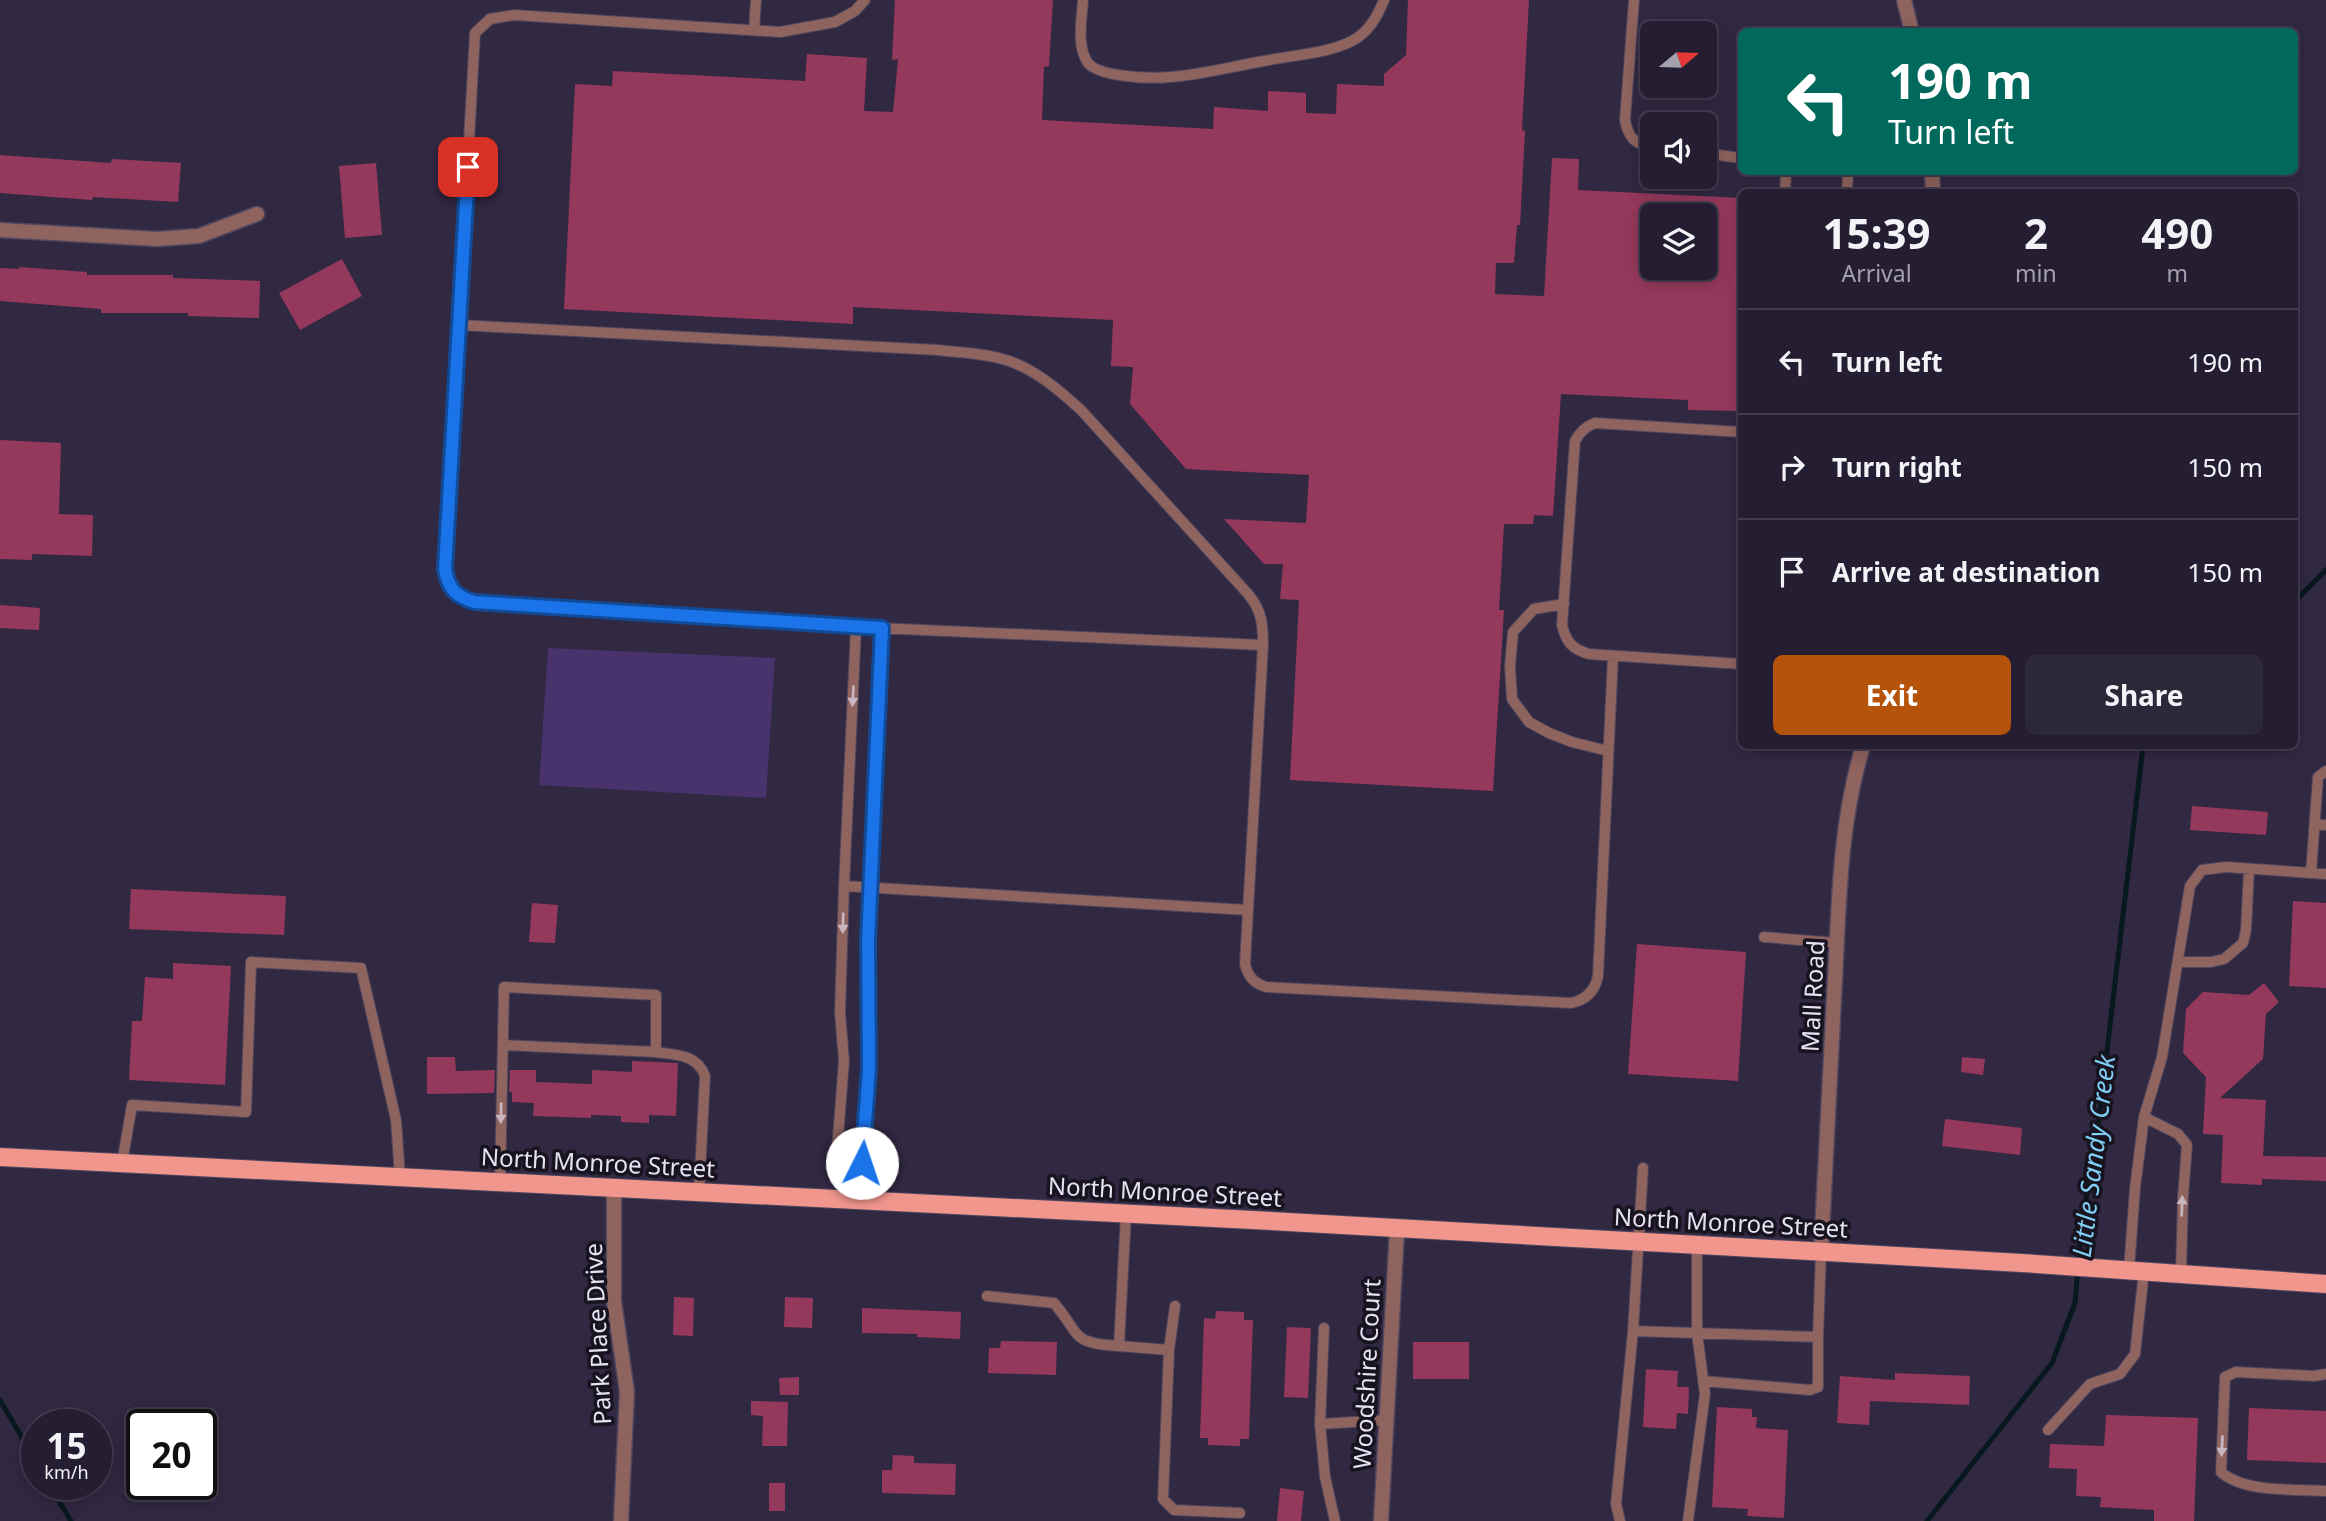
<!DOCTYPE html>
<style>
:root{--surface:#251e32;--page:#2d273a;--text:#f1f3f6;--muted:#a3a2ac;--line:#423c4d;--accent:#b45309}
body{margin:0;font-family:"Noto Sans",sans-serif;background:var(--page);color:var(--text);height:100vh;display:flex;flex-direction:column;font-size:26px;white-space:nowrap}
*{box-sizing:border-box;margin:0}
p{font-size:23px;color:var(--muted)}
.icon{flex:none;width:38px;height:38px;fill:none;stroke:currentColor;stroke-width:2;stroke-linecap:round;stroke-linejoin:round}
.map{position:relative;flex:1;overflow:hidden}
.side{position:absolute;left:1738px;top:189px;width:560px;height:560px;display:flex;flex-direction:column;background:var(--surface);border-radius:10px;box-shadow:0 4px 18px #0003,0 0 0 2px var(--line)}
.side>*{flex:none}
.banner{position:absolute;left:1738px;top:28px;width:560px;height:147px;border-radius:10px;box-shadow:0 4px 18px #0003,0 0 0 2px var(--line);background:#00695c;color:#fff;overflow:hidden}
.needle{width:46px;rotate:71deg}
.controls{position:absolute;left:1640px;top:21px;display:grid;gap:14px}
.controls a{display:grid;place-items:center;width:77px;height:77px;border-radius:10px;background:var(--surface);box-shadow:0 4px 18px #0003,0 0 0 2px var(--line);font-size:35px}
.speed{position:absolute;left:21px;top:1409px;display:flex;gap:14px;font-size:35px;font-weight:700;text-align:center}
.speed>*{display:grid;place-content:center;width:91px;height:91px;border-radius:50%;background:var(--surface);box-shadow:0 4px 18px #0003,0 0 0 2px var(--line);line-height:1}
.speed small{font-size:18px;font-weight:400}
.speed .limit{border:4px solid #111;border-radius:10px;background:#fff;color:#111}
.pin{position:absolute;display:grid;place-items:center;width:60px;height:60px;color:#fff;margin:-30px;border-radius:14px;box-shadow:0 4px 10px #0006}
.me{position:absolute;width:77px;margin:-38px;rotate:4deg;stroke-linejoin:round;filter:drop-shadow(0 0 5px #0008)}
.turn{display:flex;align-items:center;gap:24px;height:147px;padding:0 35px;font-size:32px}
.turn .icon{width:91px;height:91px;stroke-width:2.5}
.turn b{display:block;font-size:49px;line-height:60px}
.eta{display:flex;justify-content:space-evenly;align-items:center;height:119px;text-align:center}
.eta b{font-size:42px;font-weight:700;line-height:49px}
.cta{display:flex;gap:14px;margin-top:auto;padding:14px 35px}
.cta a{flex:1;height:80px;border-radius:10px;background:var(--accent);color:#fff;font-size:28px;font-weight:700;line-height:80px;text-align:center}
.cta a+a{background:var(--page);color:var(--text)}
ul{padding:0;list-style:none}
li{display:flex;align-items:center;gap:21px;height:105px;padding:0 35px;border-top:2px solid var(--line)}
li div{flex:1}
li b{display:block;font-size:26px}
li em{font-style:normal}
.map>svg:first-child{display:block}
.green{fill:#48336d}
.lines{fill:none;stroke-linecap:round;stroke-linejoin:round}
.stream{stroke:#08181f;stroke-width:5}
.building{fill:#95395c;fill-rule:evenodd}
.service-casing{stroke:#4e465e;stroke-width:12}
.minor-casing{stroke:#4e465e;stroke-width:17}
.tertiary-casing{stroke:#4e465e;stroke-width:17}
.primary-casing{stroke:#4e465e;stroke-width:20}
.service{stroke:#8f635e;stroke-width:10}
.minor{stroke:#8f635e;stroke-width:14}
.tertiary{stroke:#8f635e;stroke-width:14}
.primary{stroke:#f0968d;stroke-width:18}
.oneway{fill:#c8b5bf}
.route-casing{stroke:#114b97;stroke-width:18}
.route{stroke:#1a73e8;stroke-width:12}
.labels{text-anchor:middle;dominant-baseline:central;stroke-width:7;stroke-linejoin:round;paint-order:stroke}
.street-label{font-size:24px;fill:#e6e1f3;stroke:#17141f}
.water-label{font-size:26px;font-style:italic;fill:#80cef6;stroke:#17141f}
</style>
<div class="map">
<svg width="2326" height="1521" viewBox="0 0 2326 1521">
<rect width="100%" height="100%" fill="#312842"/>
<!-- green -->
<path class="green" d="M548,648L775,658L766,798L539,785Z"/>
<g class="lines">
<!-- stream -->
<path class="stream" d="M2294,602L2326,570
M0,1400L37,1463
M49,1484L71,1521
M1927,1521L2052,1363L2075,1303L2082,1222L2098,1127L2143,746"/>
</g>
<!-- building -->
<path class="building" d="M895,0H1053L1049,66L1044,67L1042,120L1213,129L1214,107L1268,111V91L1306,93V113L1336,114L1337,84L1384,86V74L1406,55L1408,0H1529L1522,130L1525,131L1520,225H1517L1514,263H1496L1495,294L1544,296L1552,158L1579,159L1578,190L1741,198V411L1688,410V400L1561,394L1553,516L1534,515L1533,524H1504L1499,610H1504L1493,791L1290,780L1299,600L1280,599L1283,564H1264L1224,519L1306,523L1309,475L1186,469L1130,404L1133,367L1111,366L1113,320L853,307V324L564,309L575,84L612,86L613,71L805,81L807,54L867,58L864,111L893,112L898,59L892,60ZM1652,215H1704V268H1652Z
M0,155L111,163L112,159L181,163L178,202L93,197L92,200L0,193Z
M376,163L382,235L345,238L339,166Z
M342,259L362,296L300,330L279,293Z
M19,267L87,272V275H173V278L260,281L259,318L188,316V313H101V309L0,301V268L19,269Z
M0,440L61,443L59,514L93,515L92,556L32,554V560L0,559Z
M0,605L40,608L39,630L0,628Z
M2192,806L2268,812L2266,835L2190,830Z
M131,889L286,896L284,935L129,929Z
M2293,901L2326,903V988L2289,986Z
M532,903L558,905L555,943L529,942Z
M1637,944L1746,952L1738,1081L1628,1074Z
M173,963L231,966L225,1085L129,1080L132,1021H142L145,977L173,979Z
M2264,983L2279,1002L2266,1014L2263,1059L2220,1098L2266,1100L2263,1156L2326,1157V1181L2262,1179V1185L2221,1183L2223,1135L2203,1134L2206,1077L2183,1053L2186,1009L2203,992L2249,995Z
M427,1057H455L456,1071L495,1070L494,1093L427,1094Z
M1962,1057L1985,1059L1983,1075L1961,1072Z
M632,1061L678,1063L676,1116L649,1115V1123L621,1122V1116L591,1115V1118L533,1116L534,1103L512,1102V1092H509L510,1070H536V1082L592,1084V1070L632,1072Z
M1945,1119L2022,1128L2020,1155L1942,1146Z
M674,1297L694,1298L693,1336L673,1335Z
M785,1297L813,1298L812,1328L784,1327Z
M862,1308L961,1312L960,1339L917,1337V1334L862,1333Z
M1216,1311L1244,1312V1320H1253L1249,1439H1240V1446L1208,1445V1438H1200L1204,1318L1215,1319Z
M1287,1327L1311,1328L1308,1398L1284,1397Z
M1001,1341L1057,1342L1056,1375L988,1373L989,1348H1000Z
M1413,1342H1469V1379H1413Z
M1646,1369L1678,1371L1677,1387H1689L1688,1414L1677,1413L1676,1429L1643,1427Z
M1895,1373L1970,1376L1969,1405L1870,1401L1869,1425L1837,1423L1840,1376L1895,1380Z
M799,1377V1395H780L779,1378Z
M751,1401L788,1402L787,1446H762L763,1416L751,1415Z
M1717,1407L1752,1409V1417H1757L1756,1428L1788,1430L1784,1518L1747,1516L1748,1509L1712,1507Z
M2249,1408L2326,1411V1463L2247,1460Z
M2106,1415L2198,1418L2194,1521H2154V1510L2100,1507L2101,1497L2076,1496L2077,1469L2049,1468L2050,1444L2104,1446Z
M893,1455L914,1456V1463L956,1464L955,1495L882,1493V1470H892Z
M769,1483H785V1511H769Z
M1280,1488L1304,1491L1301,1521H1277Z"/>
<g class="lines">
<defs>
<path id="service" d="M865,0L855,11L835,22L780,32L514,15L490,19L475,33L445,569C448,588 455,596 474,602L856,627L1263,645
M1083,0C1082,19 1076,46 1088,63C1099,77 1151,79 1169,77C1201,75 1233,66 1264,61C1292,55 1326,54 1352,41C1369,32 1377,17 1384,0
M1634,0L1625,120C1628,137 1635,145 1652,147
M754,30L756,0
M1704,153L1741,158
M1785,192L1786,172
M1847,192L1848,172
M459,325L938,350C961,353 986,353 1009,361C1036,370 1060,391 1081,410L1249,595C1262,612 1263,624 1263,645L1245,964C1248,977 1254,983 1266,987L1571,1003C1586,1000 1595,991 1598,976L1613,656
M1741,432L1595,423C1585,427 1580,432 1575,441L1562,625C1566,642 1572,649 1589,654L1741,664
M1564,604L1534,609L1513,632L1510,666L1512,699L1529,722L1549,733L1572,742L1608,751
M2315,824L2326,825
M2311,873L2318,777L2326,771
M844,886L1248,910
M1764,937L1837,943
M2179,962H2211L2224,959L2243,943L2246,930L2249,869
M503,1045L656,1052
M2144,1117L2178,1134L2187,1145L2183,1197L2181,1274
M122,1163L132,1105L246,1112L251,962L361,968L396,1120L400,1177
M1643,1168L1633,1331L1818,1337L1821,1252
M500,1182L504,987L656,995V1052C676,1055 697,1054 705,1076L699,1192
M850,1200L862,1163L869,1069L868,941L882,628
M850,1201L836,1163L844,1061L840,1012L844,886L856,627
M1126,1214L1119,1346L1169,1350
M2129,1270L2135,1188L2144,1117L2162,1057L2190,886L2202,870L2226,867L2326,874
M987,1296L1054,1303C1082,1336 1070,1343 1119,1346
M1175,1306L1169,1350L1163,1499L1174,1510L1240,1513
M2326,1374L2314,1376L2236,1372L2225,1377L2221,1472C2244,1493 2295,1489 2326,1491
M1703,1381L1810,1390L1818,1387V1337
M1320,1424L1324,1328
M2048,1430L2090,1384L2120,1374L2135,1354L2144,1271
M1335,1521L1325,1477L1320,1424L1387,1420
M1620,1521L1616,1504L1633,1331
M1688,1521L1705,1394L1697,1333V1245"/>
<path id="minor" d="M0,230L157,239L199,236L257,214
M614,1187V1301L627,1392L621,1521
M1381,1521L1397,1229"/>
<path id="tertiary" d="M1904,0L1912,32
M1932,172L1933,192
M1821,1252C1826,1161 1831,1070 1835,979C1839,900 1840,821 1863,746"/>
<path id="primary" d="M0,1157L1253,1220L2022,1263L2326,1284"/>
</defs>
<!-- service casing -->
<use href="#service" class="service-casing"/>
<!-- minor casing -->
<use href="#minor" class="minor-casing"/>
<!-- tertiary casing -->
<use href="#tertiary" class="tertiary-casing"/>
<!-- primary casing -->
<use href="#primary" class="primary-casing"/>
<!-- service -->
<use href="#service" class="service"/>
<!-- minor -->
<use href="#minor" class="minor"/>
<!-- tertiary -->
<use href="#tertiary" class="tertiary"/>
<!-- primary -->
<use href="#primary" class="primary"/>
</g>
<!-- one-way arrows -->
<defs><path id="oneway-solid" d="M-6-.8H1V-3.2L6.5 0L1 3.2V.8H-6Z" transform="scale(1.75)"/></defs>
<g class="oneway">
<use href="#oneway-solid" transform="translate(853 696) rotate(93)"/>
<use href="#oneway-solid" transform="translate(843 923) rotate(91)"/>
<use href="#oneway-solid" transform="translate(501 1113) rotate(91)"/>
<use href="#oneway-solid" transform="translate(2182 1206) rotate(-88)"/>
<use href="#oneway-solid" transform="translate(2222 1446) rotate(93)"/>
</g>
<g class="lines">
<defs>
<path id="route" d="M468,167L445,569C448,588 455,596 474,602L882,628L868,941L869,1069L862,1163"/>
</defs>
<!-- route casing -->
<use href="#route" class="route-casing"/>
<!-- route -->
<use href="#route" class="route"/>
</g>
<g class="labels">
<!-- street labels -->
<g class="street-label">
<text transform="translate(1812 996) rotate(-87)">Mall Road</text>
<text transform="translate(598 1162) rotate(3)">North Monroe Street</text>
<text transform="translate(1165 1191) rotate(3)">North Monroe Street</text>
<text transform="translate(1731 1222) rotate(3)">North Monroe Street</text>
<text transform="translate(597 1334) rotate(-93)">Park Place Drive</text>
<text transform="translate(1366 1374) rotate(-87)">Woodshire Court</text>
</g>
<!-- water labels -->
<g class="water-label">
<text transform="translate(2093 1156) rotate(-83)">Little Sandy Creek</text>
</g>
</g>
</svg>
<div class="controls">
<a><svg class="needle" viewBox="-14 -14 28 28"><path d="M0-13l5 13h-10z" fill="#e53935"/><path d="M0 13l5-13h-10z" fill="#a3a2ac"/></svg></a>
<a><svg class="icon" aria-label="sound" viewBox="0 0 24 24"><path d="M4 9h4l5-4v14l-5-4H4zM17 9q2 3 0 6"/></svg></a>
<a><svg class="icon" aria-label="layers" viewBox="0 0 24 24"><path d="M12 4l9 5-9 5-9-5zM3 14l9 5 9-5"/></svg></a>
</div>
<div class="speed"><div>15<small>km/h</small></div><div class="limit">20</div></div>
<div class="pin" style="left:468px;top:167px;background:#d93025"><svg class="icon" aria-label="arrive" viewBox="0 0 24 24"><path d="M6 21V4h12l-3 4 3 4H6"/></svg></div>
<svg class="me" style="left:862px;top:1163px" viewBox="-20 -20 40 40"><circle r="19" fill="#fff"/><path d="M0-13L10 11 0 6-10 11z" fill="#1a73e8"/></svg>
<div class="banner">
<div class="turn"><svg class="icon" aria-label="left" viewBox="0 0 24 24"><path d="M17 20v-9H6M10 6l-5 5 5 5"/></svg><div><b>190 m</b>Turn left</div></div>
</div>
<section class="side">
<div class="eta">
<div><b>15:39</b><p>Arrival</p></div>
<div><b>2</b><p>min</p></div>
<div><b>490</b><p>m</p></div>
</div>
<ul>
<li><svg class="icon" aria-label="left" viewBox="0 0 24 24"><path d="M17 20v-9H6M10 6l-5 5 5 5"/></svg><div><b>Turn left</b></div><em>190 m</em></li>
<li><svg class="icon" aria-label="right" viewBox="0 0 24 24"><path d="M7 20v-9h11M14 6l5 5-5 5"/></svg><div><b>Turn right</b></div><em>150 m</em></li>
<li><svg class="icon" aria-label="arrive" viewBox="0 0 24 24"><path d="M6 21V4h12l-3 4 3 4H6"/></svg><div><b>Arrive at destination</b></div><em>150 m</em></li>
</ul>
<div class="cta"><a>Exit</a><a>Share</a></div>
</section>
</div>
